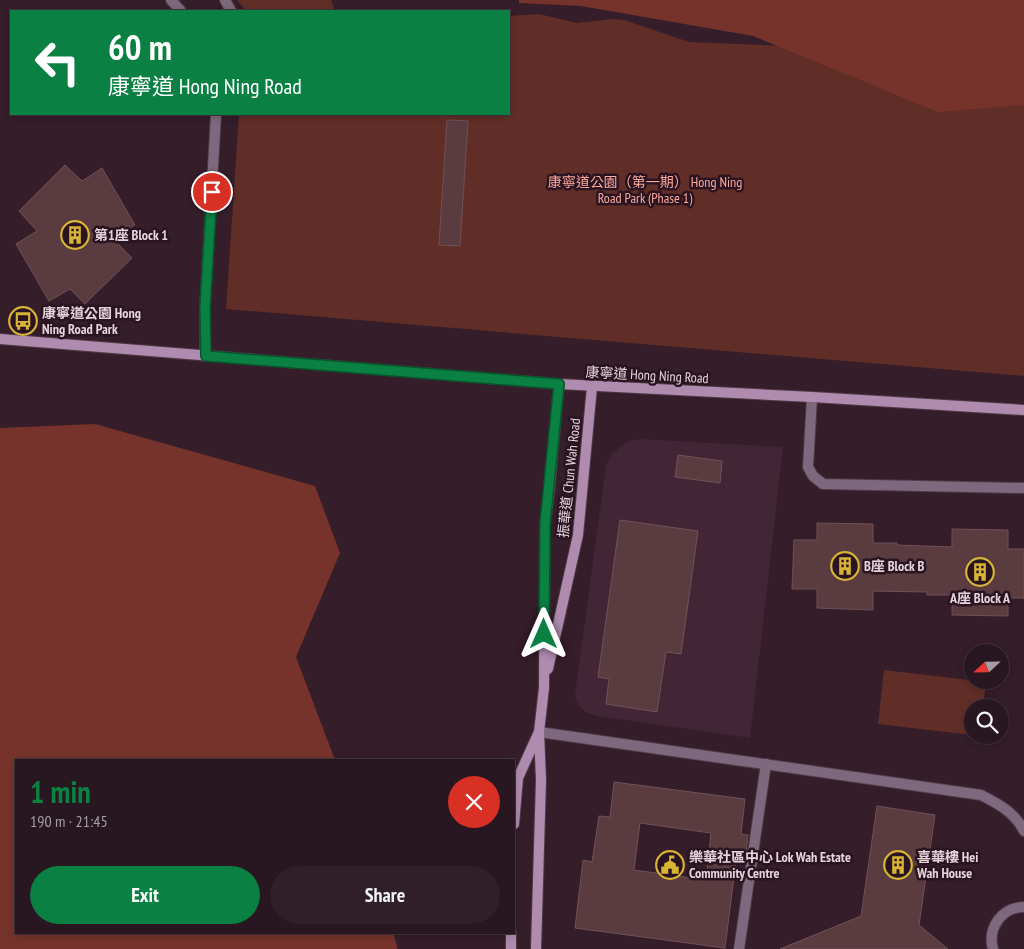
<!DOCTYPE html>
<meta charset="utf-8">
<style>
:root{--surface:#281620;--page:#301f29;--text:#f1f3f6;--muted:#a59fa5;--line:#44353e;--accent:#0b8043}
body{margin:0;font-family:"PT Sans Narrow","Noto Sans TC",sans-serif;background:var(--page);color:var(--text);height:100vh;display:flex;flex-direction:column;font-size:19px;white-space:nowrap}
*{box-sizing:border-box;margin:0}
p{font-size:16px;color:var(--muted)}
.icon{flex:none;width:28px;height:28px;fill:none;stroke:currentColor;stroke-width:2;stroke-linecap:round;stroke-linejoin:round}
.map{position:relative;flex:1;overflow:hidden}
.side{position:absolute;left:15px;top:759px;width:500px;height:175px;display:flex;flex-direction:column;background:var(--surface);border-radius:0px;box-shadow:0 2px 8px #0003,0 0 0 1px var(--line)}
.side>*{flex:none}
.top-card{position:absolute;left:10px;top:10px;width:500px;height:105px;border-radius:0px;box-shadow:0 2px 8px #0003,0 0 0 1px var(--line);background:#0b8043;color:#fff;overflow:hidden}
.needle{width:32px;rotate:248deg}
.tools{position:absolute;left:964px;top:644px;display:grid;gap:10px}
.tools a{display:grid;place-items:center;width:45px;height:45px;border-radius:50%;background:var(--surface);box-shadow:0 2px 8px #0003,0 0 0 1px var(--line);font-size:25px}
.pin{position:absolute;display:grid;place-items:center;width:42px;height:42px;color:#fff;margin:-21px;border:2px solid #fff;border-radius:50%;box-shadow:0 1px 5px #0007}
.me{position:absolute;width:55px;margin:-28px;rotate:0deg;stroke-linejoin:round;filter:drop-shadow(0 0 4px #0008)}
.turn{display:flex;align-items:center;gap:18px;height:105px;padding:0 15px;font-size:22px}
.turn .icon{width:65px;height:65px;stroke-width:2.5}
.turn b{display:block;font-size:35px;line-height:42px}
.round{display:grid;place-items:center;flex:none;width:52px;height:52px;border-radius:26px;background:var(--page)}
.summary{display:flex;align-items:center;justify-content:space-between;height:85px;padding:0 15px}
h1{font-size:30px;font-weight:700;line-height:38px;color:var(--accent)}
.action{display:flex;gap:10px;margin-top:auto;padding:10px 15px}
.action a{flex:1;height:58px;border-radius:30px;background:var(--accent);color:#fff;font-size:20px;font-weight:700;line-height:58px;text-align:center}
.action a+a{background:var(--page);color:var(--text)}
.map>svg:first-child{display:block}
.built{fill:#432635}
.green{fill:#602e27}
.forest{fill:#75332b}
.building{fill:#593b40;stroke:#715157;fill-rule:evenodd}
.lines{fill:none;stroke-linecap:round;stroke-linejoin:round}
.service-casing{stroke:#513a46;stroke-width:12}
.pedestrian-casing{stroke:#513a46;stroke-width:12}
.minor-casing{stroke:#513a46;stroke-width:12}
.secondary-casing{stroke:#513a46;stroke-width:12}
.service{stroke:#7d687d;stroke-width:10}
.pedestrian{stroke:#7d687d;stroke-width:10}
.minor{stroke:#7d687d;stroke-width:10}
.secondary{stroke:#af8caf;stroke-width:10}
.route-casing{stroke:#07532c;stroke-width:12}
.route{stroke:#0b8043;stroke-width:9}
.labels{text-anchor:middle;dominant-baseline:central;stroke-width:5;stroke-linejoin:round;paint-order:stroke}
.park-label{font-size:14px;fill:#faa89b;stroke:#2b1421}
.poi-label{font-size:14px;font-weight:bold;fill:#e4d3db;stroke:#2b1421;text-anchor:start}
.street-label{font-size:14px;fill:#e4d3db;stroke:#2b1421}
</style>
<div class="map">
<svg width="1024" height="949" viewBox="0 0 1024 949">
<rect width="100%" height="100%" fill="#351d2a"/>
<!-- built -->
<path class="built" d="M638,439L783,447L750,738L598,716L587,713L578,705L575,694L606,466L612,454L625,443Z"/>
<!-- green -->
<path class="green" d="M237,0H331L335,11H246Z
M539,14L577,23L613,19L624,20L689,42L790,46L1024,69V376L226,309L239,114H509V16Z
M884,670L986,682L983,707L972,708V735L980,736L878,724Z"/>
<!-- forest -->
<path class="forest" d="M519,0H1024V105L938,112L753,36L581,6L519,3Z
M95,424L315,486L340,553L296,657L335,760H16V932H393L398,949H0V428Z"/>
<!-- building -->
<path class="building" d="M447,120L468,121L460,246L439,245Z
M65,165L82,181L102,168L135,225L112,238L132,258L85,304L70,289L49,301L16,244L37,231L19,211Z
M678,455L722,461L720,483L675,477Z
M620,520L698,531L681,654L666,652L657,712L606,704L609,679L598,677Z
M817,523L873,524V543H897V545L952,547V529L1008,530V549H1024V598H1008V616L952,615V595H927V592L873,591V610L817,608V589H792L794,540H817Z
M614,782L745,799L741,834L748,835L745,862L736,861L725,948L575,928L583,860L592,862L599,816L610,817ZM640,823L711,833L706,880L634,870Z
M877,806L935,815L919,925L948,949H780L861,916Z"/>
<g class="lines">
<defs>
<path id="service" d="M225,0L231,11
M812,397L808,467L813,476L823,484L1024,488
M539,732L981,795C999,804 1015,813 1024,831
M993,949C987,928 1002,907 1024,907"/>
<path id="pedestrian" d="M739,949L766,764"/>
<path id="minor" d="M171,0L181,11
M205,356V308L216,114"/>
<path id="secondary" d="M0,339L559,384L812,397L1024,410
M548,669L578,535L592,387
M514,824L518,778L538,734
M511,949V932
M536,949L541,780L539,732L544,688L545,524L549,493L559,384"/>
</defs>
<!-- service casing -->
<use href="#service" class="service-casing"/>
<!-- pedestrian casing -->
<use href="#pedestrian" class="pedestrian-casing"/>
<!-- minor casing -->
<use href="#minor" class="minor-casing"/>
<!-- secondary casing -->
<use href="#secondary" class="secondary-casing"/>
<!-- service -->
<use href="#service" class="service"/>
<!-- pedestrian -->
<use href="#pedestrian" class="pedestrian"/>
<!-- minor -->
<use href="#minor" class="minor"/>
<!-- secondary -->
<use href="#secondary" class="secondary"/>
</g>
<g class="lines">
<defs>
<path id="route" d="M212,192L205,308L206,356L559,384L545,524L544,634"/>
</defs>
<!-- route casing -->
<use href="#route" class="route-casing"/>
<!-- route -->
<use href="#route" class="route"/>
</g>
<!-- icons -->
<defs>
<symbol id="building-ring" viewBox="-11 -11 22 22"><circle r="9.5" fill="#2b1421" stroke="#d7b434" stroke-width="1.5"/><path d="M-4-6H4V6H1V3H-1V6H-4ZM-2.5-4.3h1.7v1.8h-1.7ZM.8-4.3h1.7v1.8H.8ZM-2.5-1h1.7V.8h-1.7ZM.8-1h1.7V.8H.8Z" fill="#d7b434"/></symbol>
<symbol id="bus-ring" viewBox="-11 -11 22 22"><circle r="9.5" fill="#2b1421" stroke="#d7b434" stroke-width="1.5"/><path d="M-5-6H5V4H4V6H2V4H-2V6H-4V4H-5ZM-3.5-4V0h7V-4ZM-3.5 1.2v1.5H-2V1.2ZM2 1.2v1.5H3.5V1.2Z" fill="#d7b434"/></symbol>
<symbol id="civic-ring" viewBox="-11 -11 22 22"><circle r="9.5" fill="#2b1421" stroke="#d7b434" stroke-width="1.5"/><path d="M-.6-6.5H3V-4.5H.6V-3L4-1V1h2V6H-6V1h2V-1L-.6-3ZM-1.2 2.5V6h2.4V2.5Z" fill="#d7b434"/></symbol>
</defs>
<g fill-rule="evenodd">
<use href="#building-ring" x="59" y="219" width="32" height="32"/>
<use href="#bus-ring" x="7" y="305" width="32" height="32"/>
<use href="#building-ring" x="829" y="550" width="32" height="32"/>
<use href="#building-ring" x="964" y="556" width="32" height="32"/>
<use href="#civic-ring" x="654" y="849" width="32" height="32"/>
<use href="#building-ring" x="882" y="849" width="32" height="32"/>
</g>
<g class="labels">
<!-- park labels -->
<g class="park-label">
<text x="645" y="182">康寧道公園（第一期） Hong Ning<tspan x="645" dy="16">Road Park (Phase 1)</tspan></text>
</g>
<!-- poi labels -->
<g class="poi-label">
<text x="94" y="235">第1座 Block 1</text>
<text x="42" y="313">康寧道公園 Hong<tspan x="42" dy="16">Ning Road Park</tspan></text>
<text x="864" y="566">B座 Block B</text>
<text x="980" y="598" text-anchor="middle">A座 Block A</text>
<text x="689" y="857">樂華社區中心 Lok Wah Estate<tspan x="689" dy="16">Community Centre</tspan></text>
<text x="917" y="857">喜華樓 Hei<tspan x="917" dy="16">Wah House</tspan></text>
</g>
<!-- street labels -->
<g class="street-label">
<text transform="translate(647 375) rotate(3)">康寧道 Hong Ning Road</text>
<text transform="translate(569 478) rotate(-84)">振華道 Chun Wah Road</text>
</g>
</g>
</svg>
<div class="tools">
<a><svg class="needle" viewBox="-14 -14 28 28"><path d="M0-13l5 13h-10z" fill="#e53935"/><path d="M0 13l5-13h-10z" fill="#a59fa5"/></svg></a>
<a><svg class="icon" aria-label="search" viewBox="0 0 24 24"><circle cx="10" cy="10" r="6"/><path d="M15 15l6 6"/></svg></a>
</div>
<div class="pin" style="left:212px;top:192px;background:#d93025"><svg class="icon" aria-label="arrive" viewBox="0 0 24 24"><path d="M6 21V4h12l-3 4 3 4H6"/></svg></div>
<svg class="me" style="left:544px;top:634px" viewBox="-20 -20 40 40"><path d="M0-17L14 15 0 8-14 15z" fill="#0b8043" stroke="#fff" stroke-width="4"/></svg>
<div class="top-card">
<div class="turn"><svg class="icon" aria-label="left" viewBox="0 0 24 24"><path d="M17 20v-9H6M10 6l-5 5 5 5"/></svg><div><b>60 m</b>康寧道 Hong Ning Road</div></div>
</div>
<section class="side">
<div class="summary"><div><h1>1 min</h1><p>190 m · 21:45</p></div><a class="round" style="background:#d93025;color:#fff"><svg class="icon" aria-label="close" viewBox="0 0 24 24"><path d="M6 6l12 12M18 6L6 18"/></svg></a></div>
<div class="action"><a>Exit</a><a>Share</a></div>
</section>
</div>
